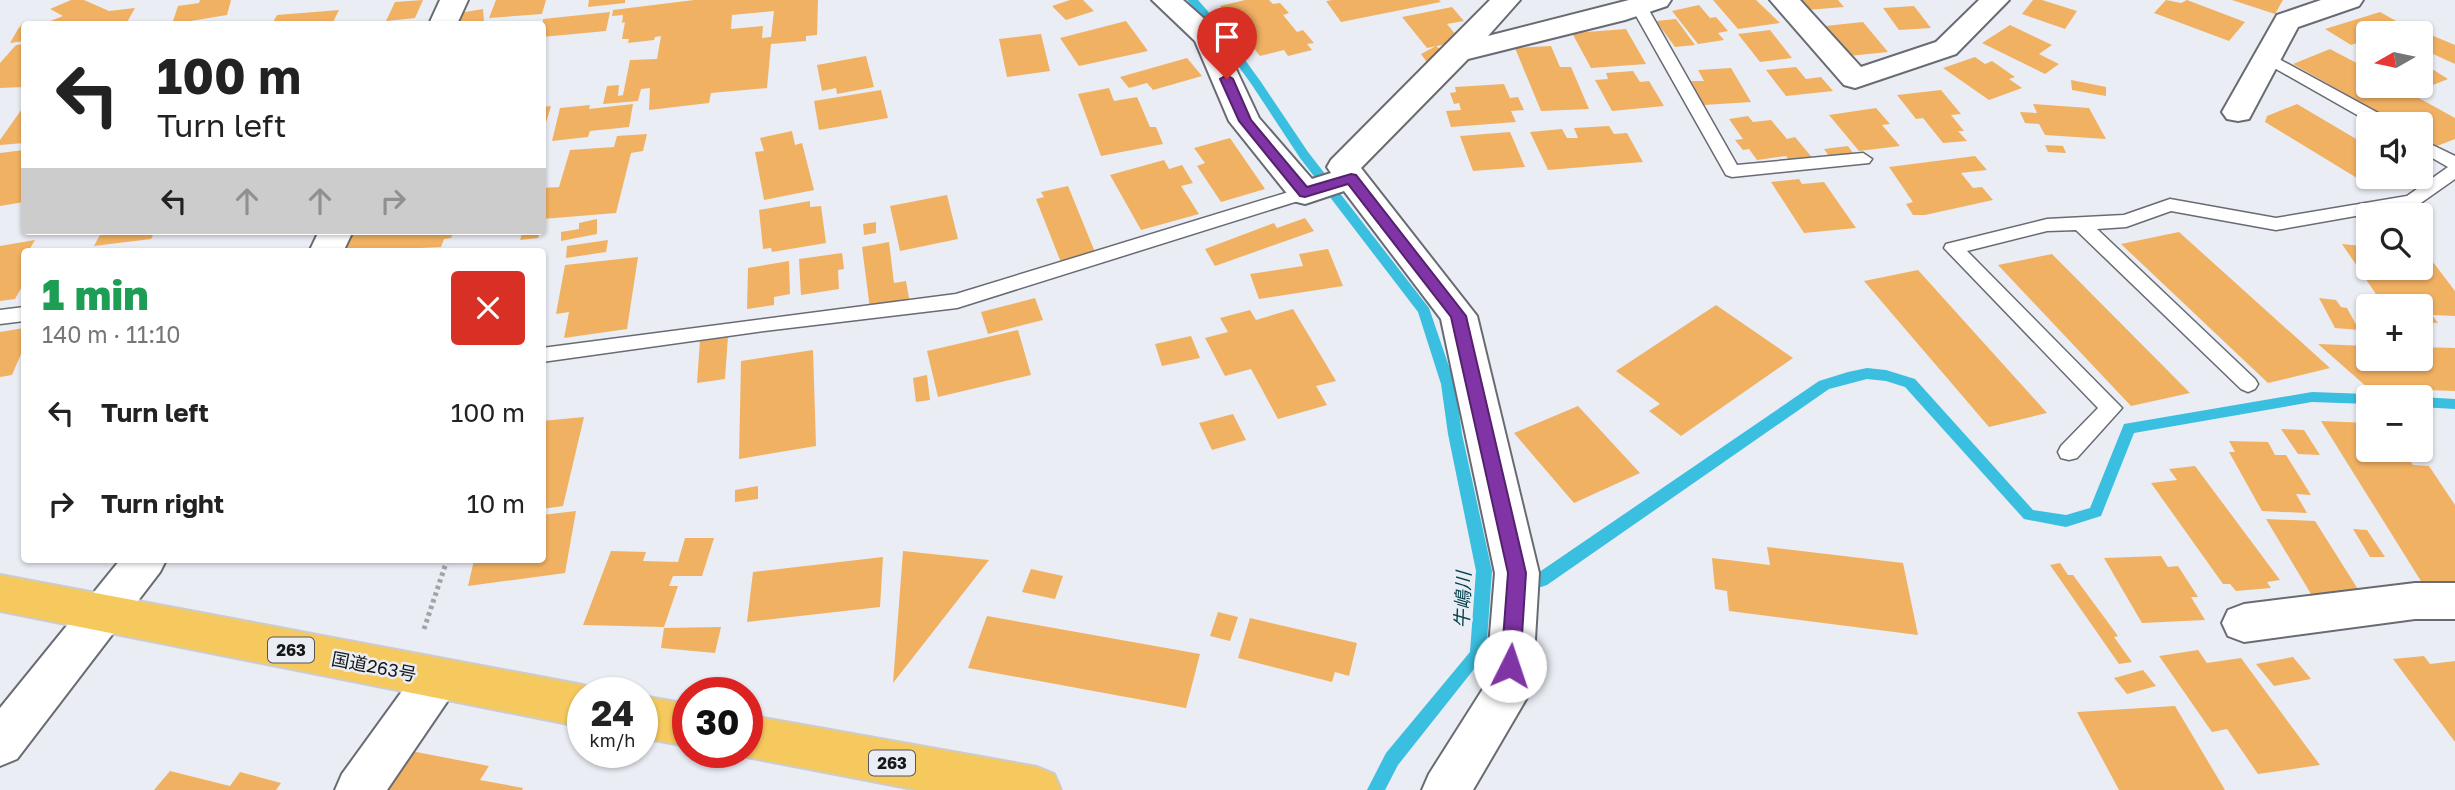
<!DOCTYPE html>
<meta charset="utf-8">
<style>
:root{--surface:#fff;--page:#f6f6f6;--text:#222;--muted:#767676}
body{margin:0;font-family:"Golos Text","Noto Sans JP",sans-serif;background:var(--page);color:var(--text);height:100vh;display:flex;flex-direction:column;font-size:26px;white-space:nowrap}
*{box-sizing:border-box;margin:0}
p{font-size:23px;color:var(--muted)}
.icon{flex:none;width:38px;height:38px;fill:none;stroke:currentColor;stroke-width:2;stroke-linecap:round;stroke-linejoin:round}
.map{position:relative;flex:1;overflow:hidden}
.drawer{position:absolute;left:21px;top:248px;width:525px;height:315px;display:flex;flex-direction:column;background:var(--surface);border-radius:7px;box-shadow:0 2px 5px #0004}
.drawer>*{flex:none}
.banner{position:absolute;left:21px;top:21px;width:525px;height:214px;border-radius:7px;box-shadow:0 2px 5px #0004;background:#fff;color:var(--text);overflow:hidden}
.needle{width:46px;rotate:261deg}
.buttons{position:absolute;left:2356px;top:21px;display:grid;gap:14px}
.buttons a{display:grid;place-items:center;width:77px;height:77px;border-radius:7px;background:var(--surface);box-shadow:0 2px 5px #0004;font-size:35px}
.speed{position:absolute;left:567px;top:677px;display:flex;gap:14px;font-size:35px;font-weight:700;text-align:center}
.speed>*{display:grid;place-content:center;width:91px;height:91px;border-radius:50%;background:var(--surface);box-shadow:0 2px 5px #0004;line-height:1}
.speed small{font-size:18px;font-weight:400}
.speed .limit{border:10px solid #d22;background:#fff;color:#111}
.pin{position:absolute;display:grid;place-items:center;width:60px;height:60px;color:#fff;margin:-72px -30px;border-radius:50% 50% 50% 0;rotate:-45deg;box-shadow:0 0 7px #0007}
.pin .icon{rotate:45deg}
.me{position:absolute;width:77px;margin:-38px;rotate:4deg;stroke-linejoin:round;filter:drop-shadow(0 0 5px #0008)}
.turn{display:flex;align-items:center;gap:24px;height:147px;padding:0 21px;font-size:32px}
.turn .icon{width:91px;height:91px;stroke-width:2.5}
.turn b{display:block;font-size:49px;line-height:60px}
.lanes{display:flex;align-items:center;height:66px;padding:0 21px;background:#0003;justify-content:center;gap:35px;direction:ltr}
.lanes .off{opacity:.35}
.round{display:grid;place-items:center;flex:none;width:74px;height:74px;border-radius:7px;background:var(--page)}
.overview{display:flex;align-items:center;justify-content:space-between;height:119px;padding:0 21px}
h1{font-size:42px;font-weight:800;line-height:52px;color:#1e9e55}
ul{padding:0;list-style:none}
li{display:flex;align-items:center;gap:21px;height:91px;padding:0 21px}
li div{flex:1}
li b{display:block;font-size:26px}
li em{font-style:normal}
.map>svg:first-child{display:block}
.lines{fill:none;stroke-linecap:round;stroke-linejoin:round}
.stream{fill:#3abfe1;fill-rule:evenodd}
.building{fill:#f1b163;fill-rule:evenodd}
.lane-casing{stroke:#696b72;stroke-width:3}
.street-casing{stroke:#696b72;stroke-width:4}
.highway-casing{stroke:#ccc;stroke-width:4}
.path{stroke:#a1a3a9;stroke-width:5;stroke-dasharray:3.5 3.5;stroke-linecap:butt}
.lane{fill:#fff;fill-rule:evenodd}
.street{fill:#fff;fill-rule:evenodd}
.highway{fill:#f6c95e;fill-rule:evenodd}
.route{fill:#8034a5;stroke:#53226b;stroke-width:2}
.labels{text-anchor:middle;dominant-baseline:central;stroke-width:5;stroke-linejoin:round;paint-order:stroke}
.shield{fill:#eaedf4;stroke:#56575b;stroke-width:2}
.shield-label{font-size:16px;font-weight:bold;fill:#161719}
.street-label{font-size:18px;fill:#161719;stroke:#eaedf4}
.water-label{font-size:19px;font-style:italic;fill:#023f4d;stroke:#eaedf4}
</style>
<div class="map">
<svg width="2455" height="790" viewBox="0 0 2455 790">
<rect width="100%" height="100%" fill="#eaedf4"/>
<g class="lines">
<!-- stream -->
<path class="stream" d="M1187,0H1198L1219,24L1261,82L1308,152L1429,308L1455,384L1462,434L1492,571L1486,654L1398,765L1385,790H1367L1386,753L1470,652L1476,571L1448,434L1441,384L1418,312L1300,158L1252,85L1211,28Z
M1867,368L1886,370L1915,379L2033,510L2066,515L2090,508L2124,424L2312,392L2368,394L2374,397H2368V404L2312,402L2134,433L2101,516L2066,527L2024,519L1905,387L1886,381L1867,379L1829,389L1547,585L1541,587L1535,585L1533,580L1535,575L1819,381L1848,372Z
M2418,397H2420L2455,399V409L2420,407V397Z"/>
</g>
<!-- building -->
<path class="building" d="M71,0H84L109,11L135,8L126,24H43L63,16L50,9Z
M200,0H231L227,15L172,24L178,6L199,3Z
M423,0L415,18L386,21L395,2Z
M496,0H546L542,14L489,18Z
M589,0H625V3L588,7Z
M694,0H818L817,35L806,36V41L771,44L767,88L711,93L709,103L649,110L650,88L641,89L638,101L603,104L607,86L619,85L618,96L623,95L630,60L657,59L661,36L655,37L654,40L628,43L629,39H622L625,22L622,23L623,15L612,16L613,10ZM774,11L771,37L762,38L763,26L731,29L732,15Z
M1070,0H1083L1094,11L1066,20L1052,6Z
M1245,0H1269L1273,4L1280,3L1289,13L1283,15L1297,32L1303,30L1314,43L1307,44L1312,50L1288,56L1284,50L1260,56L1220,6Z
M1333,0H1439L1441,2L1341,22L1326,1Z
M1713,0H1756L1780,23L1738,29Z
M1799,0H1838L1844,7L1807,10Z
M2033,0H2042L2077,11L2065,29L2022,14Z
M2166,0L2181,3L2187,0L2245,22L2229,41L2154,13Z
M2232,0H2283L2275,14Z
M1699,5L1710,18L1716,17L1728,31L1718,33L1724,40L1698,44L1672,11Z
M1914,6L1931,28L1899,30L1883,8Z
M1452,7L1464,21L1447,24L1461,41L1427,48L1402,17Z
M483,9L484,21L459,24V13Z
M339,10L332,24H272L277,15Z
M610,12L606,31L542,37L543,19Z
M2380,12L2407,27L2386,33H2368V39L2351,45L2325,29Z
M1676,19L1695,45L1675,47L1656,21Z
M1126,21L1148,51L1079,66L1060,38Z
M24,22V41L10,43L18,29Z
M1863,22L1888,52L1849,56L1825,26Z
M2010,25L2052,45L2039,54L2059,64L2045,74L1982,43Z
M1626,29L1646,64L1591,68L1572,33Z
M1770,30L1792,58L1760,62L1738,34Z
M1041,34L1050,71L1007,77L999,39Z
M2431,35L2455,45V64L2420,48V41Z
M24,44V87L0,88V63L16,45Z
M1436,46L1449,56L1432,69L1421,54Z
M1551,46L1560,67H1571L1589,109L1541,111L1515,48Z
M2330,49L2368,69V86H2397L2455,118V139L2437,146L2420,136V124H2399L2293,64Z
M866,56L874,87L837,94L836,88L822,91L817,65Z
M1975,57L1985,64L1992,61L2015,77L2009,79L2022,88L1989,100L1943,68Z
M1187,58L1202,76L1153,90L1147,83L1129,88L1120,77Z
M2420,64L2429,67L2448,79L2428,87L2420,83Z
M1796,67L1806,79L1821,77L1833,91L1786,96L1766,70Z
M1731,68L1751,102L1704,105L1691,81H1704L1698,70Z
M1633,71L1640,82L1649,81L1664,106L1612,111L1595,80L1608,79L1606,73Z
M2071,80L2106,87V96L2072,90Z
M1504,84L1510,98L1518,97L1524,110L1511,111L1516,122L1451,127L1446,111L1461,110L1459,103L1454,104L1450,93L1456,92L1455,87Z
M1109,88L1114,101L1137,97L1150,127H1156L1163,144L1101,156L1078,94Z
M881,90L888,118L819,130L814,101Z
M1941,90L1961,114L1951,115L1964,131H1958L1967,141L1943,143L1923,118L1916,119L1897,95Z
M633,104L629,127L590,131L588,137L552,141L560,108L590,105L589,109Z
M2033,104L2089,108L2106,139L2045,135L2039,124L2025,123L2020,112L2037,113Z
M2297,104L2368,146V177H2405L2375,189L2265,122L2267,116Z
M24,106V143L0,145V140Z
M551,106L543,132H542V107Z
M1876,108L1890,124L1882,125L1900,146L1859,151L1829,115Z
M1748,116L1753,122L1771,120L1787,139L1795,137L1815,161L1792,163L1786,156L1757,160L1749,149L1743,150L1735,140L1743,139L1729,119Z
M1609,126L1614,134L1627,133L1643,162L1548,170L1530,132L1562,129L1567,138H1578L1574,128Z
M792,131L795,145L802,143L814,190L764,200L755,152L764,151L760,138Z
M1510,132L1525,167L1473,171L1460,136Z
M647,134L643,151L631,153L616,213L542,219V188L559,187L570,150L614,147L617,136Z
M1230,138L1265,189L1221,202L1197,166L1205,163L1194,148Z
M2045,145L2063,146L2066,153L2048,152Z
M1848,146L1855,156L1831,159L1824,149Z
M24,150V202L0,206V153Z
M1975,156L1987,170L1961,173L1973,188L1982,187L1993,200L1925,215H1913L1906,204L1913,202L1889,167Z
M1164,160L1169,169L1182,165L1193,183L1181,186L1199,214L1141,230L1110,175Z
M1799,179L1802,184L1824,182L1856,228L1804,233L1771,182Z
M1068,186L1097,257L1062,265L1036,199L1044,197L1041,192Z
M947,195L958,239L900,251L890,206Z
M810,201V207L821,206L826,243L772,252L771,248L763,249L759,210Z
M1305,218L1314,231L1215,266L1205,249L1274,223L1277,228Z
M597,219V234L561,241V232L579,229V223Z
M876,222V233L864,235L863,224Z
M102,231H155L151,239L94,246Z
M347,231H454L451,238L444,239L441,247L337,252Z
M523,231H540L538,238L520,240Z
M2179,232L2330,368L2268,383L2121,244Z
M2357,239H2368V268H2420V245L2455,291V316L2432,315L2438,323L2420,322V306H2384L2342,244L2362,246Z
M35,240L28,252H24V283L15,299L0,301V246Z
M608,240L606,252L566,258L567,246Z
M889,242L894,283L906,281L910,304L870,309L862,247Z
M1328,249L1343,286L1259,299L1250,274L1303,266L1299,254Z
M842,253L844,269L838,270L839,289L801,295L799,259Z
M2052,254L2190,393L2131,406L1998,265Z
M638,257L627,329L564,338L569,312L556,314L565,265Z
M789,261L790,294L774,297V305L747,309L748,268Z
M1918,270L2047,413L1989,427L1864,281Z
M1035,298L1043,320L988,334L981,312Z
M2319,298L2336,300L2341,307L2347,308L2359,330L2335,328Z
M1716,305L1793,358L1681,436L1649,411L1660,404L1616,371Z
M1293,309L1336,381L1316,386L1327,405L1278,419L1251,369L1225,376L1205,338L1228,332L1220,318L1250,310L1256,320Z
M24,328V347L12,375L0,377V332Z
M1018,330L1031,375L938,397L927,351Z
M728,336L725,379L697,383L700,340Z
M1191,336L1200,358L1162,366L1155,344Z
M2318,344L2368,346V359H2420V347L2455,348V391L2368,388Z
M813,350L816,446L739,459L741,361Z
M927,375L930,400L916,402L913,378Z
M1578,406L1640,473L1574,503L1514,433Z
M1233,414L1246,440L1212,450L1199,423Z
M584,417L563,506L542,509V421Z
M2321,421L2368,423V450H2403L2413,465L2429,466L2455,505V588L2424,586Z
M2281,429L2304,430L2320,455L2298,454Z
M2229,441L2268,442L2275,455H2286L2311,495L2296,494L2307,513L2262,511L2229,452H2235Z
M2195,466L2280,580L2267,582L2271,588L2236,591L2230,584H2223L2151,483L2177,480L2169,469Z
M758,486V499L735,502V490Z
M576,511L565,573L468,586L474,560H542V515Z
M2266,519L2315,521L2361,594L2314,599Z
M2353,529L2367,530L2385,557H2370Z
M685,538H714L702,576H673L669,586H678L664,627L583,625L611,551L646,552L643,561L678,562Z
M1767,547L1903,563L1918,635L1729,611L1727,591L1715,589L1712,558L1770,565Z
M903,551L989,560L893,683Z
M2161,556L2168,567L2178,566L2198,597H2191L2205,620L2142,623L2104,558Z
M883,557L880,607L747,622L753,572Z
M2060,563L2068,575H2073L2118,636L2114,637L2132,662L2119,664L2050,565Z
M1031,569L1063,576L1055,599L1022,592Z
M1218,612L1238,617L1230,641L1210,636Z
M987,616L1200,654L1186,708L968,668Z
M1250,618L1357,643L1349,676L1335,672L1332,682L1238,658Z
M721,627L715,653L661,648L664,628Z
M2198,650L2207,663L2241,658L2320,765L2258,774L2227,729L2212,732L2159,656Z
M2424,656L2430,664L2455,661V742L2393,659Z
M2293,657L2311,679L2274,686L2256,664Z
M2143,670L2156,686L2127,694L2114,678Z
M2175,706L2225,790H2119L2077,712Z
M411,751L489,766L480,780L523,788L522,790H386Z
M170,771L230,786L240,772L281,783L276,790H154Z"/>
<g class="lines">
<defs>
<path id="lane" d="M1638,0L1646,5L1737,165L1863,153L1872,159L1869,163L1732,177L1726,175L1630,5Z
M2268,53L2391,120L2394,124H2373L2262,61L2260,58L2262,55Z
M2420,139L2455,156V179L2418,205L2276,230L2171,211L2126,227L2097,229L2255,379L2258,384L2255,389L2248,392L2241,389L2076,230L2047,231L1967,251L2122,408L2077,458L2069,460L2061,458L2058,452L2061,446L2098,408L1944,248L1946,244L2047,219L2124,215L2170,199L2276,218L2407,196L2448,167L2420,151Z
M1305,187L1314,193L1311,197L957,308L764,331L542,362V348L956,294Z
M24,307V321L0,324V310Z"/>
<path id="street" d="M440,0H468L457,24H429Z
M1152,0H1183L1218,31L1259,118L1312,179L1331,173L1327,167L1331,160L1490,0H1520L1488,36L1629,0H1671L1667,6L1625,20L1468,59L1361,168L1477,316L1539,573L1532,689L1473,790H1422L1429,774L1486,684L1495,573L1441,319L1344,191L1305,204L1293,201L1229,121L1195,41Z
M1770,0H1800L1861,67L1936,42L1979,0H2009L1956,54L1855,88L1844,85Z
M2321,0H2363L2359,6L2298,27L2249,119L2238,121L2227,119L2222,112L2277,15Z
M319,231H353L343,252H309Z
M120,560H166L160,572L17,759L0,766V708Z
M2415,583H2455V619H2415L2244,642L2228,636L2222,623L2228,610L2244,604Z
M437,659L453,665L460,679L453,693L387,790H335L342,774L421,665Z"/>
<path id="highway" d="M0,575L583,685L600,693H583V727L0,611Z
M642,696L688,704V746L642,738Z
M747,715L1037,767L1054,774L1061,790H918L747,757L734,752H747Z"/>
</defs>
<!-- lane casing -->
<use href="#lane" class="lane-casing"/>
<!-- street casing -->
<use href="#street" class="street-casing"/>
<!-- highway casing -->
<use href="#highway" class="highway-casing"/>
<!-- path -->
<path class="path" d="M424,629L447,560"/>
<!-- lane -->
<use href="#lane" class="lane"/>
<!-- street -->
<use href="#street" class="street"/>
<!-- highway -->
<use href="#highway" class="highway"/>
</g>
<!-- route -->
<path class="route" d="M1227,75L1233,79L1251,120L1307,187L1351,174L1356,175L1466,316L1526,573L1520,666L1517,672L1510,674L1504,672L1501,666L1508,573L1451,317L1348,184L1305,197L1300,196L1239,121L1220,79Z"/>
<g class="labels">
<!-- shield labels -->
<g class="shield">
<rect x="268" y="637.5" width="46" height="25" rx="5"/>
<rect x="869" y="750.5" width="46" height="25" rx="5"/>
</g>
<g class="shield-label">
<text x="291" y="650">263</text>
<text x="892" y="763">263</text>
</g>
<!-- street labels -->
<g class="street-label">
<text transform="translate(374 666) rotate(11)">国道263号</text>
</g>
<!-- water labels -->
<g class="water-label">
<text transform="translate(1462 600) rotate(-88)">牛嶋川</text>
</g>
</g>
</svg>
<div class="buttons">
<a><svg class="needle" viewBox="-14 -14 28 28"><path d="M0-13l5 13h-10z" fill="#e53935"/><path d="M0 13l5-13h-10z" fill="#767676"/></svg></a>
<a><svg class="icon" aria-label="sound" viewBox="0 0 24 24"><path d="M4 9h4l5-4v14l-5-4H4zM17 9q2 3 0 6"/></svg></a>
<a><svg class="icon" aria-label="search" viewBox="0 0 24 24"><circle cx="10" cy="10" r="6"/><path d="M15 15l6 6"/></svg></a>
<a>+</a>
<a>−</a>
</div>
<div class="speed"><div>24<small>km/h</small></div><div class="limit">30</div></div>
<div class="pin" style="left:1227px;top:79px;background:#d93025"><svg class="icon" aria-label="arrive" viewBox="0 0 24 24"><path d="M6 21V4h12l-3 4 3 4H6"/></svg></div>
<svg class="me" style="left:1510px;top:666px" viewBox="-20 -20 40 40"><circle r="19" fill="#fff"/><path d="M0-13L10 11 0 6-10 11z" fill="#8034a5"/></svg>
<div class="banner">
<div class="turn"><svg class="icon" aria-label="left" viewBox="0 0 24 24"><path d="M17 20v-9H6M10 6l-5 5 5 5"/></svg><div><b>100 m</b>Turn left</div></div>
<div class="lanes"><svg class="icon" aria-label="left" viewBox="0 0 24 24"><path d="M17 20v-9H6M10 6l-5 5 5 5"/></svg><svg class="icon off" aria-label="ahead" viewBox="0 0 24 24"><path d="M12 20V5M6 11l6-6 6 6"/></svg><svg class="icon off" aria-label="ahead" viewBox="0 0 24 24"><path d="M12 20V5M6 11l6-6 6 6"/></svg><svg class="icon off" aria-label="right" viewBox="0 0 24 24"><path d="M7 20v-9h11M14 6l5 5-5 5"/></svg></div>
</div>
<section class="drawer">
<div class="overview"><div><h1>1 min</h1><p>140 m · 11:10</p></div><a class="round" style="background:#d93025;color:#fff"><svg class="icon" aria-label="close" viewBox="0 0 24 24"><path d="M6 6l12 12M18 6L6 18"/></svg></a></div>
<ul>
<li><svg class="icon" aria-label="left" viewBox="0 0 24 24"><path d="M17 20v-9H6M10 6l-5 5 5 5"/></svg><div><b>Turn left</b></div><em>100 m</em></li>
<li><svg class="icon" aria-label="right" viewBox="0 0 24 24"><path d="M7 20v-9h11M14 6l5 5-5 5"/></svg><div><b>Turn right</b></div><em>10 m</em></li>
</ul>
</section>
</div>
